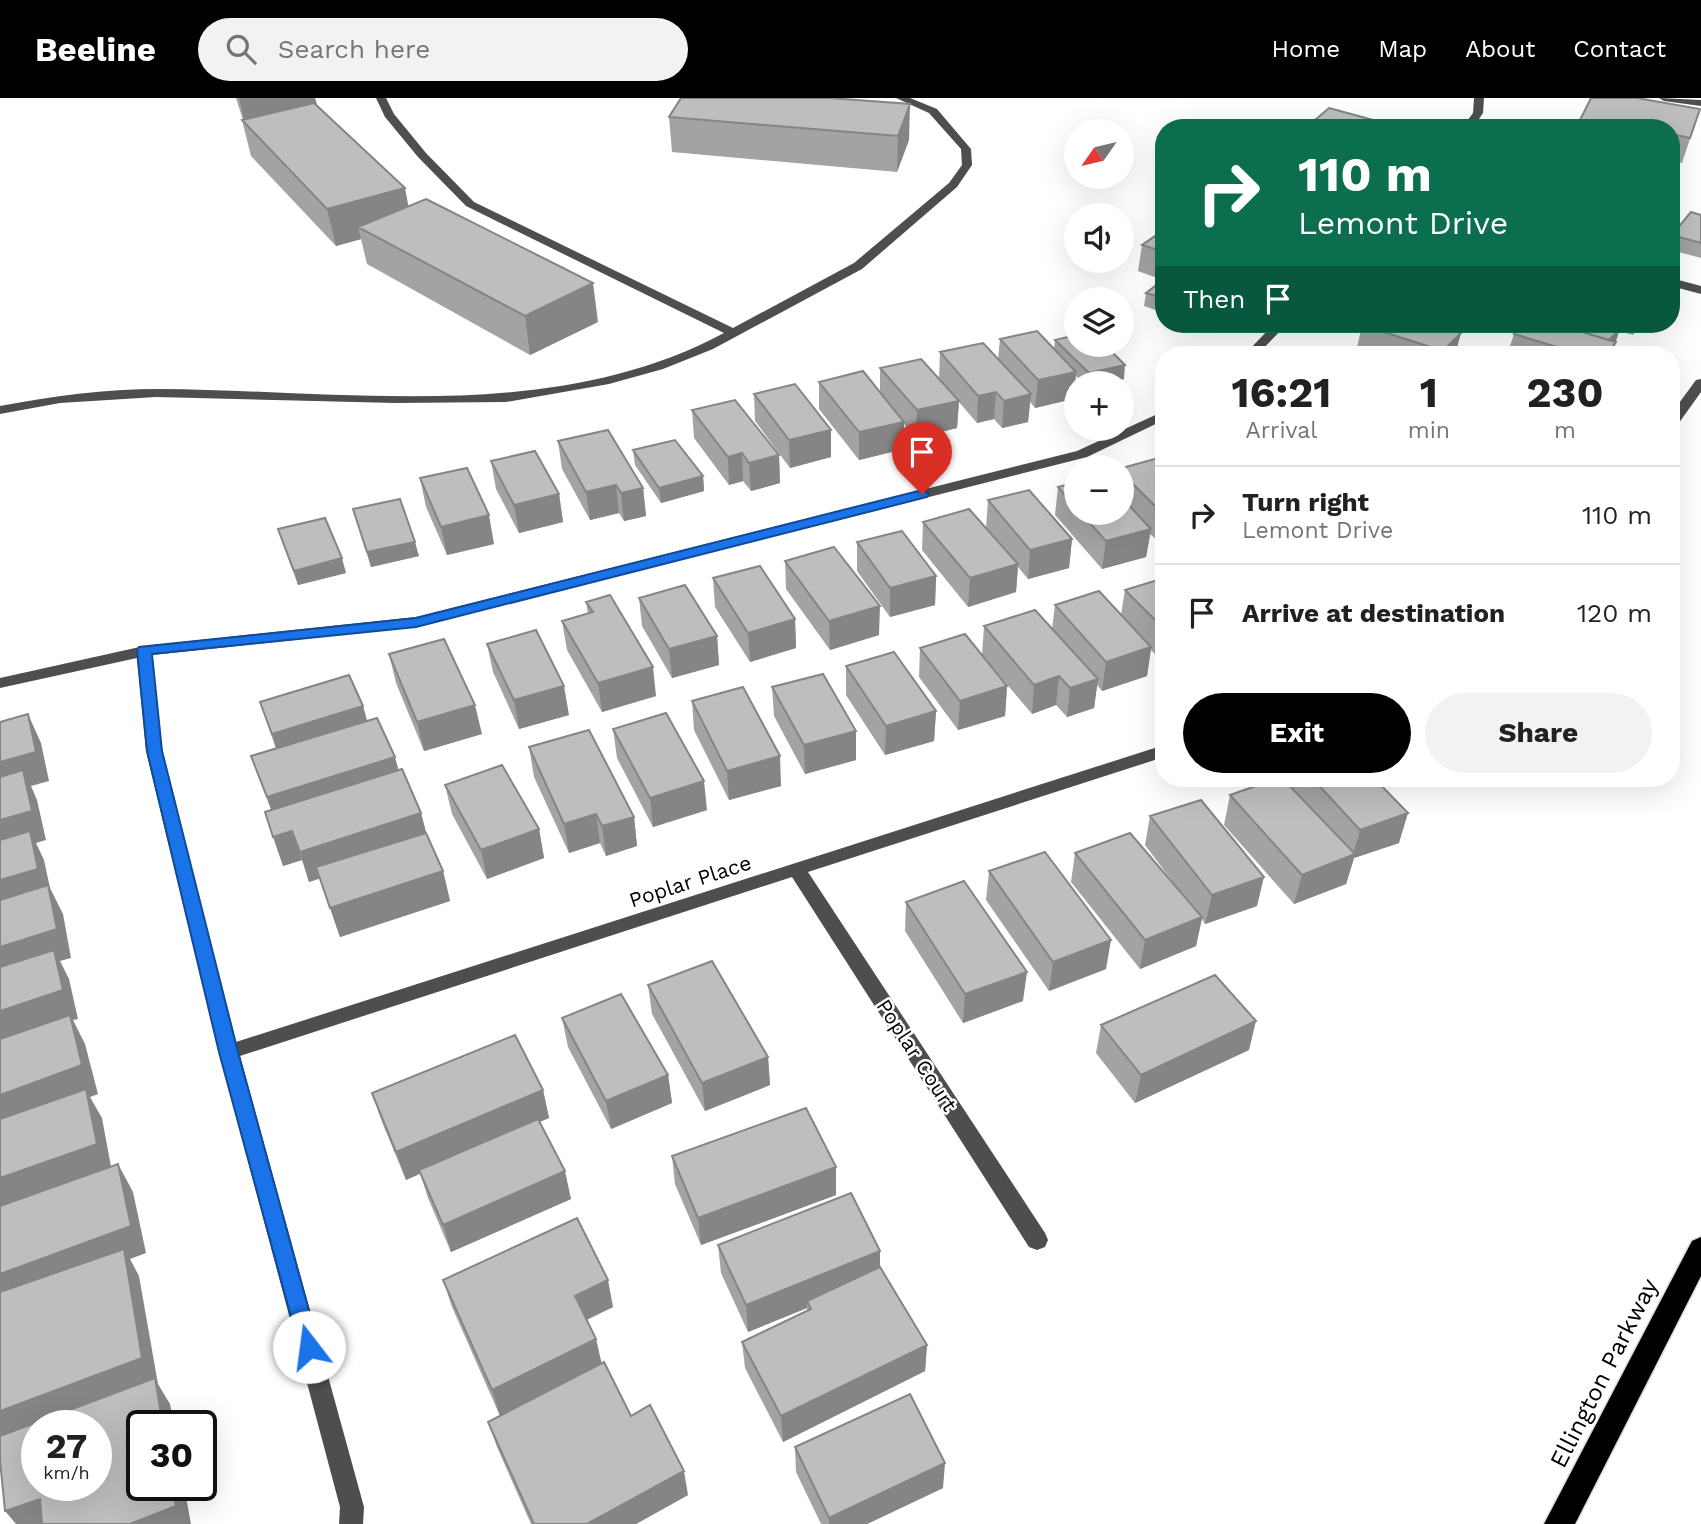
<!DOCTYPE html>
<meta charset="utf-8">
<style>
:root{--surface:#fff;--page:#f2f2f2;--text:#202124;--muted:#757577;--line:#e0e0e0;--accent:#000}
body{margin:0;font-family:"Work Sans",sans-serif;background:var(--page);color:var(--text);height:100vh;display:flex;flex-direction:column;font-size:26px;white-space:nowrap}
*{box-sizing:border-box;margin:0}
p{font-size:23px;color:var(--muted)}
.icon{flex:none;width:38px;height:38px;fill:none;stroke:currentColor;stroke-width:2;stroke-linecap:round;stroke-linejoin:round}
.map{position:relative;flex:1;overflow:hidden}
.sheet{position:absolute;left:1155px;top:248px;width:525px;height:441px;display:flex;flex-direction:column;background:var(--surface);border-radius:28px;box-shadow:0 7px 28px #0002}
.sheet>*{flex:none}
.top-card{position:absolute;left:1155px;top:21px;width:525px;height:214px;border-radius:28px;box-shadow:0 7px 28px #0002;background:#0b6e4f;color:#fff;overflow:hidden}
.needle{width:46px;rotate:236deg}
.controls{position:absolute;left:1064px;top:21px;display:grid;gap:14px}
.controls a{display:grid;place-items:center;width:70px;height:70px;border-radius:50%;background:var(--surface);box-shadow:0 7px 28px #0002;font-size:35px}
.speed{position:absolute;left:21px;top:1312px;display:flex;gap:14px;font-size:35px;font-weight:700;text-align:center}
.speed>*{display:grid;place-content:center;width:91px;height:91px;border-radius:50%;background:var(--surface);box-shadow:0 7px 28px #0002;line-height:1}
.speed small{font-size:18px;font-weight:400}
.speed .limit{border:4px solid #111;border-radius:10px;background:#fff;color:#111}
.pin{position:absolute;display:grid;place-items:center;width:60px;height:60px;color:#fff;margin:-72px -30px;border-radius:50% 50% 50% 0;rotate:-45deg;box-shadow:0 0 7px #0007}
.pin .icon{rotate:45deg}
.me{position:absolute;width:77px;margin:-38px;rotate:345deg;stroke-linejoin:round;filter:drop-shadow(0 0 5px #0008)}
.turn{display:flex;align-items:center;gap:24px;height:147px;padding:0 28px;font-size:32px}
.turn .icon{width:91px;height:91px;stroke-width:2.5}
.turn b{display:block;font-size:49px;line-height:60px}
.then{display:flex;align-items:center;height:66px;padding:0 28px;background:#0003;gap:14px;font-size:26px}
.eta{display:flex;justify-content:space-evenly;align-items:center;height:119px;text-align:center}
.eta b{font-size:42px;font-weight:700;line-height:49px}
.primary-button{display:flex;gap:14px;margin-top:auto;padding:14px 28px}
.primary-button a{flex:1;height:80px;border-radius:42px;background:var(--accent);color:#fff;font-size:28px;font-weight:700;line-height:80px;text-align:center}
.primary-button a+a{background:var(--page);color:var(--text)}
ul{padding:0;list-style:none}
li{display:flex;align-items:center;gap:21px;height:98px;padding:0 28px;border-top:2px solid var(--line)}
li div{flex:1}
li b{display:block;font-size:26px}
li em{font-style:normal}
header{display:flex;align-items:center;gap:42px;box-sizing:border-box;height:98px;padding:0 35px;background:var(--accent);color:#fff}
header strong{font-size:33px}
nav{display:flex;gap:38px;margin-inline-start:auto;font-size:24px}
.search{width:490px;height:63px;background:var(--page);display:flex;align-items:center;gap:18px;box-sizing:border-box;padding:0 24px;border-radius:38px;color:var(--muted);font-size:26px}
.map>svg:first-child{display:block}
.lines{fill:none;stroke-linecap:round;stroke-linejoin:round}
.highway-casing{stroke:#dbdbdb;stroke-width:3}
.minor{fill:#4e4e4e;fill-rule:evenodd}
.highway{fill:#000;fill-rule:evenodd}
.wall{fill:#a3a3a3}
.shaded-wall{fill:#858585}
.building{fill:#bebebe;stroke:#858585;stroke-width:2;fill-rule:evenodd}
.route{fill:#1a73e8;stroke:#114b97;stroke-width:2}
.labels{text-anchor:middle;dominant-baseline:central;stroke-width:5;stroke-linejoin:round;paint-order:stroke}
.street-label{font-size:21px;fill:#000;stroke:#fff}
.near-street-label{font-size:24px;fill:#000;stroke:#fff}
</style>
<header>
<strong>Beeline</strong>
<div class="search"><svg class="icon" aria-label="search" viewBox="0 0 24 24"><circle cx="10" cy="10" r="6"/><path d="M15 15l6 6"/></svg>Search here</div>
<nav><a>Home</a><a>Map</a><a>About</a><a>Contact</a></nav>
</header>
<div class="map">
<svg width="1701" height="1426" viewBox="0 0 1701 1426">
<rect width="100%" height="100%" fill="#fff"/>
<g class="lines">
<defs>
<path id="highway" d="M1701,1139V1178L1575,1426H1544L1692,1143Z"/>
</defs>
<!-- highway casing -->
<use href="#highway" class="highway-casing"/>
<!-- minor -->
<path class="minor" d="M376,0H386L394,16L426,55L474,104L733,230L854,165L949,85L962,67L961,51L929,15L896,0H910L937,11L971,51L972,67L957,89L862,171L713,251L663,271L609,286L506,304L395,305L156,299L60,305L0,316V308C52,298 105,291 159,291C346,292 552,327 724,235L466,108L418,59L385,19Z
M1474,0H1484L1483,15L1473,30H1462L1473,15Z
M1659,0L1701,2V8L1664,3Z
M1671,180L1701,188V196L1671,188Z
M1274,226H1287L1257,257H1244Z
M1701,281V294L1676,329L1671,330V316L1696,282Z
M1164,313V322L1087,359L416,529L152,557L162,653L236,944L1164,647V659L808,774L1045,1135L1048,1142L1045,1149L1037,1152L1029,1149L792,779L240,958L364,1409L363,1426H339L340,1409L219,954L146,653L137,560L0,590V580L144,548L416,519L1077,353Z"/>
<!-- highway -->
<use href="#highway" class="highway"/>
</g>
<!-- wall -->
<path class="wall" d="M236,0H315L317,7L409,108L598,224L530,257L367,166L361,141L336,148L251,58L242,22H243Z
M830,0L909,42L897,74L672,54L669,19Z
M1700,11L1682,65L1671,63V30H1577L1579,24Z
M1315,22L1382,30H1304H1313Z
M1701,117V160L1671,152L1672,137Z
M1164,132V215L1144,208L1146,195L1163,182L1138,173L1142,147Z
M1364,226H1464L1463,232L1460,235L1455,257H1365L1356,254L1362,227Z
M1522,226H1640L1633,237L1619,233L1612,257H1507L1514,236Z
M1000,241L1054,251L1055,242L1124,281L1105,285H1083L1076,278L1073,301L1035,310L1030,304L1028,324L1002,330L994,321L977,325L959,304L957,330L916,340L904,326V351L859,362L819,311V284L880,294V270L939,281L940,254L998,261Z
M754,296L831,359L790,370L755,323Z
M692,312L779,357L780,385L751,393L743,383L729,387L694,340Z
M558,343L643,390L646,418L624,423L619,415L590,422L562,371Z
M633,352L703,378L704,393L661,405L635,367Z
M491,363L559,396L563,424L519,435L496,391Z
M1164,366V448L1150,436L1146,459L1102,471L1055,417L1058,389L1076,384V415H1122V370Z
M420,380L494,446L447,457L426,409Z
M988,402L1072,441L1069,470L1028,481L1018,469L1016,494L968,509L922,452L923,424L986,430Z
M353,411L419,458L371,469Z
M278,431L346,475L298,487L283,446Z
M857,444L936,478L935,507L890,519L857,473Z
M785,463L879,537L830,552L786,491Z
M713,480L795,521L796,550L750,564L715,509Z
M1164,480V565L1151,552L1147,578L1102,593L1097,587L1094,610L1067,619L1056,607L1032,616L984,559L1007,588L1005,618L958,632L919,579L920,550L982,557L984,528L1052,531L1055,507L1121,517L1125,492Z
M639,500L717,538L719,567L672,580L642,528Z
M586,504L656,598L602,614L567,552L562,523L588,516Z
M487,546L569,617L519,631L493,574Z
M389,556L482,636L424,653L396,585Z
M846,568L936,613L934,643L885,657L846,597Z
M772,589L856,662L805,676L774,618Z
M692,603L781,688L729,702L694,632Z
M260,604L363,608L367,623L399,672L421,715L426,736L443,773L450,803L340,839L320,780L309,784L302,762L283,768L271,712L251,658L276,651Z
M613,631L707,712L653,729L617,660Z
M529,649L634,719L637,748L606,758L600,745L569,755L534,679Z
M1290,681H1375L1399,745L1354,760L1346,786L1294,806L1224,727L1230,697L1288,686Z
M445,687L539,731L544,760L487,781L452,716Z
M1150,718L1257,808L1205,826L1202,821L1196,848L1140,871L1071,784L1075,755L1185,800L1145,747Z
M989,773L1106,871L1049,893L986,802Z
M906,804L1023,903L963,925L905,833Z
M648,887L768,959L770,987L705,1013L652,916Z
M562,920L668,977L672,1005L611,1031L568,949Z
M1101,927L1249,952L1135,1005L1096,955Z
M543,992L549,1020L539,1024L571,1101L451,1154L428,1100L420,1075L406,1082L382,1024L372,995Z
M672,1058L836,1069V1097L701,1147L675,1086Z
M718,1147L880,1169L927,1247L925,1273L783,1344L745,1270L742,1244L807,1213V1210L748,1234L721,1175Z
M443,1182L613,1209L587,1222L596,1241L601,1265L631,1318L688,1397L636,1426H531L497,1349L488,1324L500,1318L452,1209Z
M795,1349L943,1390L867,1426H821L796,1374Z"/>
<!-- shaded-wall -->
<path class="shaded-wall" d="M239,0H315L320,20L245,26Z
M910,6L909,42L897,74L898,38Z
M405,90L412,127L358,129L361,141L336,148L327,111Z
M593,185L598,224L530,257L525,218Z
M1460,226H1464L1463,232L1455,241L1461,235L1455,257H1442L1452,235Z
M1637,226H1640L1633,237Z
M1620,231L1615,245L1604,247Z
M1616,244L1612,257H1606Z
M1125,267L1124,281L1105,285H1088L1089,275Z
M1076,274L1073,301L1035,310L1038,282Z
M996,294L994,321L977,325L978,298Z
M1031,296L1028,324L1002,330L1004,303Z
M959,303L957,330L916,340L917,312Z
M904,324V351L859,362V334Z
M831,332V359L790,370L789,342Z
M742,355L743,383L729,387L728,359Z
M779,357L780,385L751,393L749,365Z
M703,378L704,393L661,405L659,390Z
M616,387L619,415L590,422L586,394Z
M643,390L646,418L624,423L621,395Z
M559,396L563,424L519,435L514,407Z
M489,417L494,446L447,457L441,429Z
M1151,431L1146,459L1102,471L1106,443Z
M1072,441L1069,470L1028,481L1030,452Z
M415,444L419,458L371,469L367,454Z
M342,460L346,475L298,487L294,473Z
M1018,466L1016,494L968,509L970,480Z
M936,478L935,507L890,519V490Z
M880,508L879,537L830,552L829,523Z
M795,521L796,550L750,564L748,535Z
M717,538L719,567L672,580L669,551Z
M1151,549L1147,578L1102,593L1106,564Z
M653,569L656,598L602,614L598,585Z
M1059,578L1056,607L1032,616L1034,587Z
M1098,581L1094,610L1067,619L1070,590Z
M564,588L569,617L519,631L514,602Z
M1007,588L1005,618L958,632L960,603Z
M475,607L482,636L424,653L417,624Z
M363,608L371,638L281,665L272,636Z
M936,613L934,643L885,657L886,628Z
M28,616L41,645L49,683L31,688L37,702L46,742L36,745L44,762L50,790L63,816L71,860L60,863L69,881L78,921L73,922L85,946L98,996L90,999L102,1020L112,1074L0,1115V664Z
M856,633V662L805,676L804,647Z
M780,658L781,688L729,702L727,673Z
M395,659L403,688L277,728L267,699Z
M704,683L707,712L653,729L650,700Z
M421,715L429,745L309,784L300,754Z
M1408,715L1399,745L1354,760L1346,786L1294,806L1302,777L1353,757L1360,732Z
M596,716L600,745L569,755L564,726Z
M634,719L637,748L606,758L602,728Z
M539,731L544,760L487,781L481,752Z
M292,733L302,762L283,768L273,739Z
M443,773L450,803L340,839L330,810Z
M1264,779L1257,808L1205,826L1212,797Z
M1202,819L1196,848L1140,871L1145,842Z
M1111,842L1106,871L1049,893L1053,864Z
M1027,874L1023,903L963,925L965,896Z
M1256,923L1249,952L1135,1005L1141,977Z
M768,959L770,987L705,1013L702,985Z
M668,977L672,1005L611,1031L606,1003Z
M543,992L549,1020L406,1082L396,1054Z
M118,1066L133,1094L146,1155L130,1161L139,1178L158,1286L170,1306L174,1328L0,1340V1176Z
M836,1069V1097L701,1147L698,1120Z
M565,1073L571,1101L451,1154L443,1127Z
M880,1153V1180L807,1203V1210L748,1234L746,1207Z
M608,1182L613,1209L581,1224L575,1198Z
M596,1241L602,1267L500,1318L492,1292Z
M927,1247L925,1273L783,1344L781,1318Z
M945,1365L943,1390L867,1426H829V1420Z
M684,1373L688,1397L636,1426H587Z
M172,1388H184L191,1426H130Z
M40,1401L57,1426H16L5,1413Z"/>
<!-- building -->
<path class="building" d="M681,0H830L910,6L898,38L669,19Z
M1591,0H1637L1700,11L1690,40L1671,36V30H1612L1579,24Z
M314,5L405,90L327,111L242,22Z
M1329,10L1384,25L1377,30H1346L1315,22Z
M426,101L593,185L525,218L358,129Z
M1691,114L1701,117V145L1672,137Z
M1164,132V154L1142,147Z
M1164,181V200L1146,195Z
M1364,226H1432L1461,235L1443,253L1362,227Z
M1432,226H1460L1454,233Z
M1522,226H1555L1616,244L1606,257H1583L1514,236Z
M1555,226H1604L1620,231L1609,242Z
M1037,233L1076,274L1038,282L1000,241Z
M1076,237V247H1105L1125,267L1089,275L1055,242Z
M983,245L1031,296L1004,303L996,294L978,298L940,254Z
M1342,251L1363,257H1336Z
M921,261L959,303L917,312L880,270Z
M863,273L904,324L859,334L819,284Z
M795,286L831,332L789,342L754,296Z
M735,302L779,357L749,365L742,355L728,359L692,312Z
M608,332L643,390L621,395L616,387L586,394L558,343Z
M675,342L703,378L659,390L633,352Z
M535,353L559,396L514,407L491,363Z
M1158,360L1164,366V417L1122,375V370Z
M467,370L489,417L441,429L420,380Z
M1076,384V410L1058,389Z
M1029,392L1072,441L1030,452L988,402Z
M1122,400L1151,431L1106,443L1081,415H1122Z
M400,401L415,444L367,454L353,411Z
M969,411L1018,466L970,480L923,424Z
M325,420L342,460L294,473L278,431Z
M902,433L936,478L890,490L857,444Z
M834,449L880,508L829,523L785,463Z
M760,468L795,521L748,535L713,480Z
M1164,480V531L1125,492Z
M685,487L717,538L669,551L639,500Z
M1099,493L1151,549L1106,564L1055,507Z
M610,497L653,569L598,585L562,523L593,514L586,504Z
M1035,512L1098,581L1070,590L1059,578L1034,587L984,528Z
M536,532L564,588L514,602L487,546Z
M965,536L1007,588L960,603L920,550Z
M444,541L475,607L417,624L389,556Z
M894,554L936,613L886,628L846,568Z
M823,576L856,633L804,647L772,589Z
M349,577L363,608L272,636L260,604Z
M743,589L780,658L727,673L692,603Z
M666,615L704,683L650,700L613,631Z
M28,616L36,654L0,664V624Z
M377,620L395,659L267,699L251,658Z
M589,632L634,719L602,728L596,716L564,726L529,649Z
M502,667L539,731L481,752L445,687Z
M402,671L421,715L300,754L292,733L273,739L265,714Z
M23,672L32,713L0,722V679Z
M1276,681H1283L1355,756L1302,777L1230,697Z
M1313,681H1375L1408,715L1360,732Z
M1201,702L1264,779L1212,797L1150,718Z
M30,733L38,771L0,782V742Z
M426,735L443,773L330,810L316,769Z
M1130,735L1202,819L1145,842L1075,755Z
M1045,754L1111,842L1053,864L989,773Z
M964,783L1027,874L965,896L906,804Z
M48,787L57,831L0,849V802Z
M54,852L63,892L0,913V869Z
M712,863L768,959L702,985L648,887Z
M1215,877L1256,923L1141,977L1101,927Z
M621,896L668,977L606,1003L562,920Z
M70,917L82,967L0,997V941Z
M515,937L543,992L396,1054L372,995Z
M86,991L97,1046L0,1080V1021Z
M806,1010L836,1069L698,1120L672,1058Z
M538,1021L565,1073L443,1127L419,1072Z
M118,1066L131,1128L0,1176V1108Z
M851,1095L880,1153L746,1207L718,1147Z
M577,1120L608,1182L575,1198L596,1241L492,1292L443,1182Z
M124,1151L142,1260L0,1313V1194Z
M880,1169L927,1247L781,1318L742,1244L811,1211L807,1203Z
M604,1264L631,1318L650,1307L684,1373L587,1426H534L488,1324Z
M155,1280L163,1328H142V1388H172L176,1408L130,1426H42L40,1401L5,1413L0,1362V1338ZM37,1328H96V1388H37Z
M910,1296L945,1365L829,1420L795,1349Z"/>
<!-- route -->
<path class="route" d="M922,392L929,396L927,399L416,529L152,556L162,653L238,954L319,1249L316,1256L309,1258L301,1256L219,954L147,653L137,553L139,549L416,520Z"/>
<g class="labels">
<!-- street labels -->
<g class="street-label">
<text transform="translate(690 783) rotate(-18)">Poplar Place</text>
<text transform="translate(917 957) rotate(57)">Poplar Court</text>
</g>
<!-- near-street labels -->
<g class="near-street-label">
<text transform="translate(1604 1275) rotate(-63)">Ellington Parkway</text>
</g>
</g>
</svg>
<div class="controls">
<a><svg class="needle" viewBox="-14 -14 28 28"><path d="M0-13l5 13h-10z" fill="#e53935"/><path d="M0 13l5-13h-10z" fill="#757577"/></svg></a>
<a><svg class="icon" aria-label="sound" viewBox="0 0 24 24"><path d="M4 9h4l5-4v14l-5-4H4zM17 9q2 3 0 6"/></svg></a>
<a><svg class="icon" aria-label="layers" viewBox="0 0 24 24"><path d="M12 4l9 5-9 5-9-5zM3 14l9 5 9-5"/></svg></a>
<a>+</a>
<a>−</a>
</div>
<div class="speed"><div>27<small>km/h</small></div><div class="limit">30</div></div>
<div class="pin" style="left:922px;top:396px;background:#d93025"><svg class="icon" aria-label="arrive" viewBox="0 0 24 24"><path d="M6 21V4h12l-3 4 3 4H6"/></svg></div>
<svg class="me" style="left:309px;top:1249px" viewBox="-20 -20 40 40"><circle r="19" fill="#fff"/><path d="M0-13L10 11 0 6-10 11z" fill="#1a73e8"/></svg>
<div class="top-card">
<div class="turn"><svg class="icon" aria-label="right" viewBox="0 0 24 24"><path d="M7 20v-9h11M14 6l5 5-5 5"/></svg><div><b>110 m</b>Lemont Drive</div></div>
<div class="then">Then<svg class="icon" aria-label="arrive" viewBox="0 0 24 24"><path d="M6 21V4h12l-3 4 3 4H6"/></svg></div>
</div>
<section class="sheet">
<div class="eta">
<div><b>16:21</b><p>Arrival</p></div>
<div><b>1</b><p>min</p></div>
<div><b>230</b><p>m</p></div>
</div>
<ul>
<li><svg class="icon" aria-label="right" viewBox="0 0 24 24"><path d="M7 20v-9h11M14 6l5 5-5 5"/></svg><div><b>Turn right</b><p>Lemont Drive</p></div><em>110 m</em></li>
<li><svg class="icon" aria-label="arrive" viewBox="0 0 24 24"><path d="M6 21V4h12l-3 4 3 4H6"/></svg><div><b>Arrive at destination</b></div><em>120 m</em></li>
</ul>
<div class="primary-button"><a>Exit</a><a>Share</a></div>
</section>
</div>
